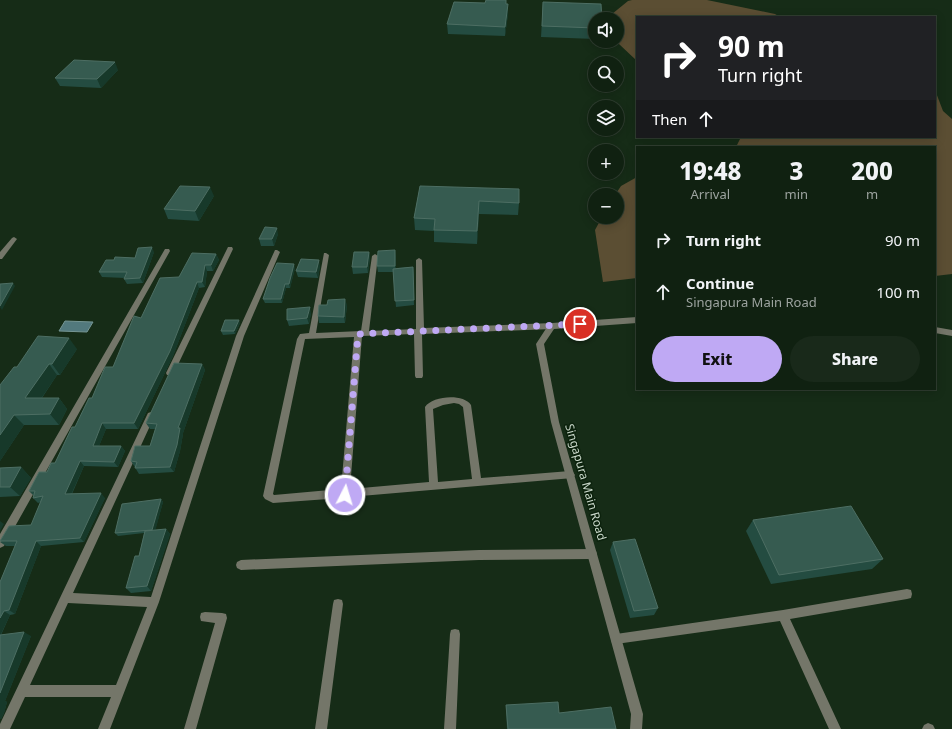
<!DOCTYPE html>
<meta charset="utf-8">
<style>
:root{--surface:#102111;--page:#19291a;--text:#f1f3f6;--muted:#9ca39f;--line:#303e31;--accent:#bfa9f4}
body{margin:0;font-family:"Noto Sans",sans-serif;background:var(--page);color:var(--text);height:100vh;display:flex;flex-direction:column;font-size:15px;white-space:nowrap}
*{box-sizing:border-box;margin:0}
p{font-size:13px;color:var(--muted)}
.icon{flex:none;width:22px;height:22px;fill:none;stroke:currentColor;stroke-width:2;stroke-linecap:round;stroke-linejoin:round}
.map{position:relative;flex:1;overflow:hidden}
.sheet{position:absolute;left:636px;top:146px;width:300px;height:244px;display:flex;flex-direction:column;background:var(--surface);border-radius:0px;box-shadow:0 2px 10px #0003,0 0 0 1px var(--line)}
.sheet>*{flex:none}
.hud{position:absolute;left:636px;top:16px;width:300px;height:122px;border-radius:0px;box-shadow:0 2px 10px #0003,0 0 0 1px var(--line);background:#202124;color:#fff;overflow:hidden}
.controls{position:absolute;left:588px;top:12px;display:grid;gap:8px}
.controls a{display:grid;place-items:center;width:36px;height:36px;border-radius:50%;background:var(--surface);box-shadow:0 2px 10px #0003,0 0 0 1px var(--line);font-size:20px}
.pin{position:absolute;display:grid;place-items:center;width:34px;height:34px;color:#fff;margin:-17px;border:2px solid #fff;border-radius:50%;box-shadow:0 1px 4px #0007}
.me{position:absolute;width:44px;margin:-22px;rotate:5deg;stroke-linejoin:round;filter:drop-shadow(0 0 3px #0008)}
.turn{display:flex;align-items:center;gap:14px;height:84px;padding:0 16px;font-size:18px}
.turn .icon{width:52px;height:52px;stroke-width:2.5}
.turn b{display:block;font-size:28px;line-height:34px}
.then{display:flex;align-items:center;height:38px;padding:0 16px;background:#0003;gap:8px;font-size:15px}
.eta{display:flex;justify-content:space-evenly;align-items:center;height:68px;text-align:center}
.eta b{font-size:24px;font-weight:800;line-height:28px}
.primary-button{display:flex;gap:8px;margin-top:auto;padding:8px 16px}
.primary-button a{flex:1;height:46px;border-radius:24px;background:var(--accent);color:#111;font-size:16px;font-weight:800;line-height:46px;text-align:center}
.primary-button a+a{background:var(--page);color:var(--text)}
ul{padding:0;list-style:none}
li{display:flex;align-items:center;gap:12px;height:52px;padding:0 16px}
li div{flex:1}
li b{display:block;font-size:15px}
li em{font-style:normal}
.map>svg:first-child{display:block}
.forest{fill:#5b4e33}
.water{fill:#52797d;stroke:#769694}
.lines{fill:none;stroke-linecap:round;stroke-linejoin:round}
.minor{fill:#747669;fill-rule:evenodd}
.tertiary{fill:#747669;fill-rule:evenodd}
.wall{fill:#244c41}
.shaded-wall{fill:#17392a}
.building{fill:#365b50;stroke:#4d6e63}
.route{stroke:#bfa9f4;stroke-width:7;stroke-dasharray:0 12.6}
.labels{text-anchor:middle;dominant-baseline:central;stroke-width:3;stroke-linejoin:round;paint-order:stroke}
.street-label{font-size:12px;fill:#cad8ca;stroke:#0c220d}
</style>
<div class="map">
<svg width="952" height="729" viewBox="0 0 952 729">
<rect width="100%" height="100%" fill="#162c17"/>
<!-- forest -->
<path class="forest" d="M632,0H707L775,14L780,17H637V61L619,44L617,19H613L612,14L628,1Z
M935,90L943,111L952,119V274L935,276V147H736L741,137H935Z
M637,177V278L603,282L595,230L602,217H617V195H615L621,186Z"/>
<!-- water -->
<path class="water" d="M65,321L93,322L87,332L59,331Z"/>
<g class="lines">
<!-- minor -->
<path class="minor" d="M14,237L17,239L2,259H0V252L12,238Z
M228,247H232L233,249L174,373L173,375H167L166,373Z
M165,249H169L170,251L4,546L0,548V534Z
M275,250H277L280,252L244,336L159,602L110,729H98L111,697H25L10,729H0V724L147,415L148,413L151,412L154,413L155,415L73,593L151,597L236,336ZM68,603L147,607L116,685H30Z
M324,253H326L329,255L316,333L361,331L372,256L375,254L378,256L369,331L416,329V260L419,258L422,260L424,328L552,323L556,326L552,329L422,334L423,376L422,378H416L415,376L414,334L362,336L350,489L429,482L425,407C432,396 463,393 471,405L481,478L570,471L573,472L575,475L573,478L349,497L345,499L342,498L273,503L265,499L263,496L297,339L300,334L309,333ZM354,337L341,489L274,495L273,494L305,339ZM454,403L459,404L463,407L472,479L438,482L433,409L443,405Z
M592,549L596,551L597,554L596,557L592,559L479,560L241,570L237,568L236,565L237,562L241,560L479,550Z
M907,589L911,590L912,594L911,598L907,599L790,619L841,729H829L780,621L616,644L612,643L611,639L612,635L616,634L783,610Z
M338,599L342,600L343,604L327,729H315L333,604L334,600Z
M205,612L222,613L226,614L227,618L196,729H184L215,623L201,621L200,617L201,613Z
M455,629L459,630L460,634L456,729H444L450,634L451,630Z
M928,723L933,725L935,729H922L924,725Z"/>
<!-- tertiary -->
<path class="tertiary" d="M637,317V323L554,329L544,344L559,422L643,714L642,729H630L631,714L551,422L536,344L549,324L552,323Z
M935,327L952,330V336L935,333Z"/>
</g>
<!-- wall -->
<path class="wall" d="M543,2L595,19V39L541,37Z
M507,4L508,14L505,36L448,34L447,24Z
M118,70L101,88L60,86L55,78Z
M420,186L519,203L518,215L479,214L477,244L434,242V231L415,230L414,218Z
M214,196L199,221L168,219L164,209Z
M278,234L274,246H261L259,239Z
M154,252L143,283L127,284L124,279L125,278L102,277L99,272L114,260L135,258Z
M369,252L370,258L368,273L353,274L352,267Z
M216,254L219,260L213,271H207L205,287L199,288L173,356L138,429H106L99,446H121L125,451L118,467L84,466L72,494L105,498L84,542L41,546L15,614L10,615L1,635L31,636L5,701L7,702L4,713L1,719H0V582L15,546H6L0,542L31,525L41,502L38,503L33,498L34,496L29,491L55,463L92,398L113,367L141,318L179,277Z
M396,256V268L413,267L414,305L396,307L393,272H378L377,266Z
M320,266L318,278L298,277L296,271Z
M295,268L290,288H286L282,303H265L263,299Z
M347,305L345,323H319L318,316Z
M311,313L309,324L289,326L287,320Z
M240,323L235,334L223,335L221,331Z
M77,349L60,375H57L42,398H59L67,409L59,425H24L0,461V385L17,367Z
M202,364L205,370L183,433V434L180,451L174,472L139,474L131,461L150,446L155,429H150L146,423Z
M21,467L31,478L20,496L0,497V468Z
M161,499L163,502L155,530L166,529L170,534L151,591L131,593L126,588L139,556L144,533L118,536L115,533Z
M753,520L883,559L872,569L771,584L746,531Z
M613,542L658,608L654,615L630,618L610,550Z
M506,705L559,713L616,729H507L506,710Z"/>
<!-- shaded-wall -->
<path class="shaded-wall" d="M508,4V14L505,36V27Z
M115,62L118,70L101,88L97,79Z
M210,187L214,196L199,221L195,211Z
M479,201V214L477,244V231Z
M277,228L278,234L274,246L272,239Z
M152,247L154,252L143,283L140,278Z
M395,250L396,256V272L395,266Z
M369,252L370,258L368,273L367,267Z
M216,254L219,260L213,271L211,265Z
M319,260L320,266L318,278L316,272Z
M294,264L295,268L290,288L289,284Z
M205,265L207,271L205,287L202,282Z
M413,267L414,273V305V300Z
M197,282L199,288L173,356L138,429L134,423Z
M13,283L15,286L2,310L0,307V306Z
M285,284L286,288L282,303L281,299Z
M345,299L347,305L345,323L344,317Z
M310,307L311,313L309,324L307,318Z
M239,320L240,323L235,334L234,331Z
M69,338L77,349L60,375L52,364Z
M49,364L57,375L34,409L25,398Z
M202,364L205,370L183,433V434L180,451L174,472L170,467L178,428Z
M59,398L67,409L59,425L50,414Z
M14,415L24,425L0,461V435Z
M102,423L106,429L97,451L93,446Z
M121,446L125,451L118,467L114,462Z
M80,461L84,466L69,499L65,494Z
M21,467L31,478L20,496L10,487Z
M101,493L105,498L84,542L80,538Z
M161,499L163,502L155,532L152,530Z
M0,521L4,524L0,531Z
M166,529L170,534L151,591L147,586Z
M36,541L41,546L15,614L9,610Z
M4,611L10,615L0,636V618Z
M24,632L31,636L5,701L7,702L4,713L1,719H0V693Z"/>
<!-- building -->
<path class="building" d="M486,0H506V4H508L505,27L447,24L454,2L485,3Z
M543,2L601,4L602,19H595V28L542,26Z
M74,60L115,62L97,79L55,78Z
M180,186L210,187L195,211L164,209Z
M420,186L519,189V203L479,201L477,231L434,230L435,219L414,218Z
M265,227L277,228L272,239H259Z
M152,247L140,278L124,279L127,272H99L106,260H114L115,257L135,258L138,248Z
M395,250V266H377L378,251Z
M354,252H369L367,267H352Z
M192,253L216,254L211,265H205L202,282H197L170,351L134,423H102L93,446H121L114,462L80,461L65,494L101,493L80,538L36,541L9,610L4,611L0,618V582L17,541H0L9,526L31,525L43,496L33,498L35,491H29L39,472H47L51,463H55L72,427H75L89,398H92L105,367H113L134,316L141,318L160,278L179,277Z
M301,259L319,260L316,272L296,271Z
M277,263L294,264L289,284H285L281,299H263L270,278Z
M413,267L414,300L395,301L393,269Z
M13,283L0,306V284Z
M345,299L344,317L318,316L319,305H327L328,300Z
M310,307L307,318L287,320V309Z
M225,320H239L234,331H221Z
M38,336L69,338L52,364H49L25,398H59L50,414L14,415L0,435V385L14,367H17Z
M174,363L202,364L178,428H180L177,445L170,467L135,468L137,462L131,461L134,450L135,446H150L157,424L146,423Z
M21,467L10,487H0V468Z
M161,499L152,530L115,533L122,504Z
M851,506L883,559L779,575L753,520Z
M166,529L147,586L126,588L135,556H139L145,531Z
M635,539L658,608L634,611L613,542Z
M24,632L0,693V635Z
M558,702L559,713L611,707L616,729H508L506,705Z"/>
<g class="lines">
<!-- route -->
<path class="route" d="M345,495L358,334L580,324"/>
</g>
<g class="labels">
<!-- street labels -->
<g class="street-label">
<text transform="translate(586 482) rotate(74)">Singapura Main Road</text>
</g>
</g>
</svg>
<div class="controls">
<a><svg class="icon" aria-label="sound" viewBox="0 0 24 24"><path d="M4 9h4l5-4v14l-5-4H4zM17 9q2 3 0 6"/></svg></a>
<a><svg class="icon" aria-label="search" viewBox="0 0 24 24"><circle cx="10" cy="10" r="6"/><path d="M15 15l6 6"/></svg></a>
<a><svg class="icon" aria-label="layers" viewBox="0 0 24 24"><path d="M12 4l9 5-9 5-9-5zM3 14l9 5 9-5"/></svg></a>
<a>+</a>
<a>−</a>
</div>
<div class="pin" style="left:580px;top:324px;background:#d93025"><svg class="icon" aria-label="arrive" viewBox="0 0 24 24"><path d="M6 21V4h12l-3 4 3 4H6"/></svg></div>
<svg class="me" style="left:345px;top:495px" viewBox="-20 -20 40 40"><circle r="17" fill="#bfa9f4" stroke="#fff" stroke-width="3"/><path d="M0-11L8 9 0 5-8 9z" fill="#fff"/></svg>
<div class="hud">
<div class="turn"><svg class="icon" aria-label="right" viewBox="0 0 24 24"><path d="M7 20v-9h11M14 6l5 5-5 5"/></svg><div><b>90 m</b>Turn right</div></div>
<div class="then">Then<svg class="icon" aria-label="ahead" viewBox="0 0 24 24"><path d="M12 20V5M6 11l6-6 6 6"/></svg></div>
</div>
<section class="sheet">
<div class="eta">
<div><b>19:48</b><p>Arrival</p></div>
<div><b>3</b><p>min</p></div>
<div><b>200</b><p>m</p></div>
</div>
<ul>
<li><svg class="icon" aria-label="right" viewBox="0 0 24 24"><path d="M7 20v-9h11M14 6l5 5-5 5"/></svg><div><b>Turn right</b></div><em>90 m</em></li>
<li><svg class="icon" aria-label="ahead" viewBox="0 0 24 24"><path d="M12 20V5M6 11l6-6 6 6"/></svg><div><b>Continue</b><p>Singapura Main Road</p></div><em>100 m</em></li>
</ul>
<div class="primary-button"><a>Exit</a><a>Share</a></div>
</section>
</div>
